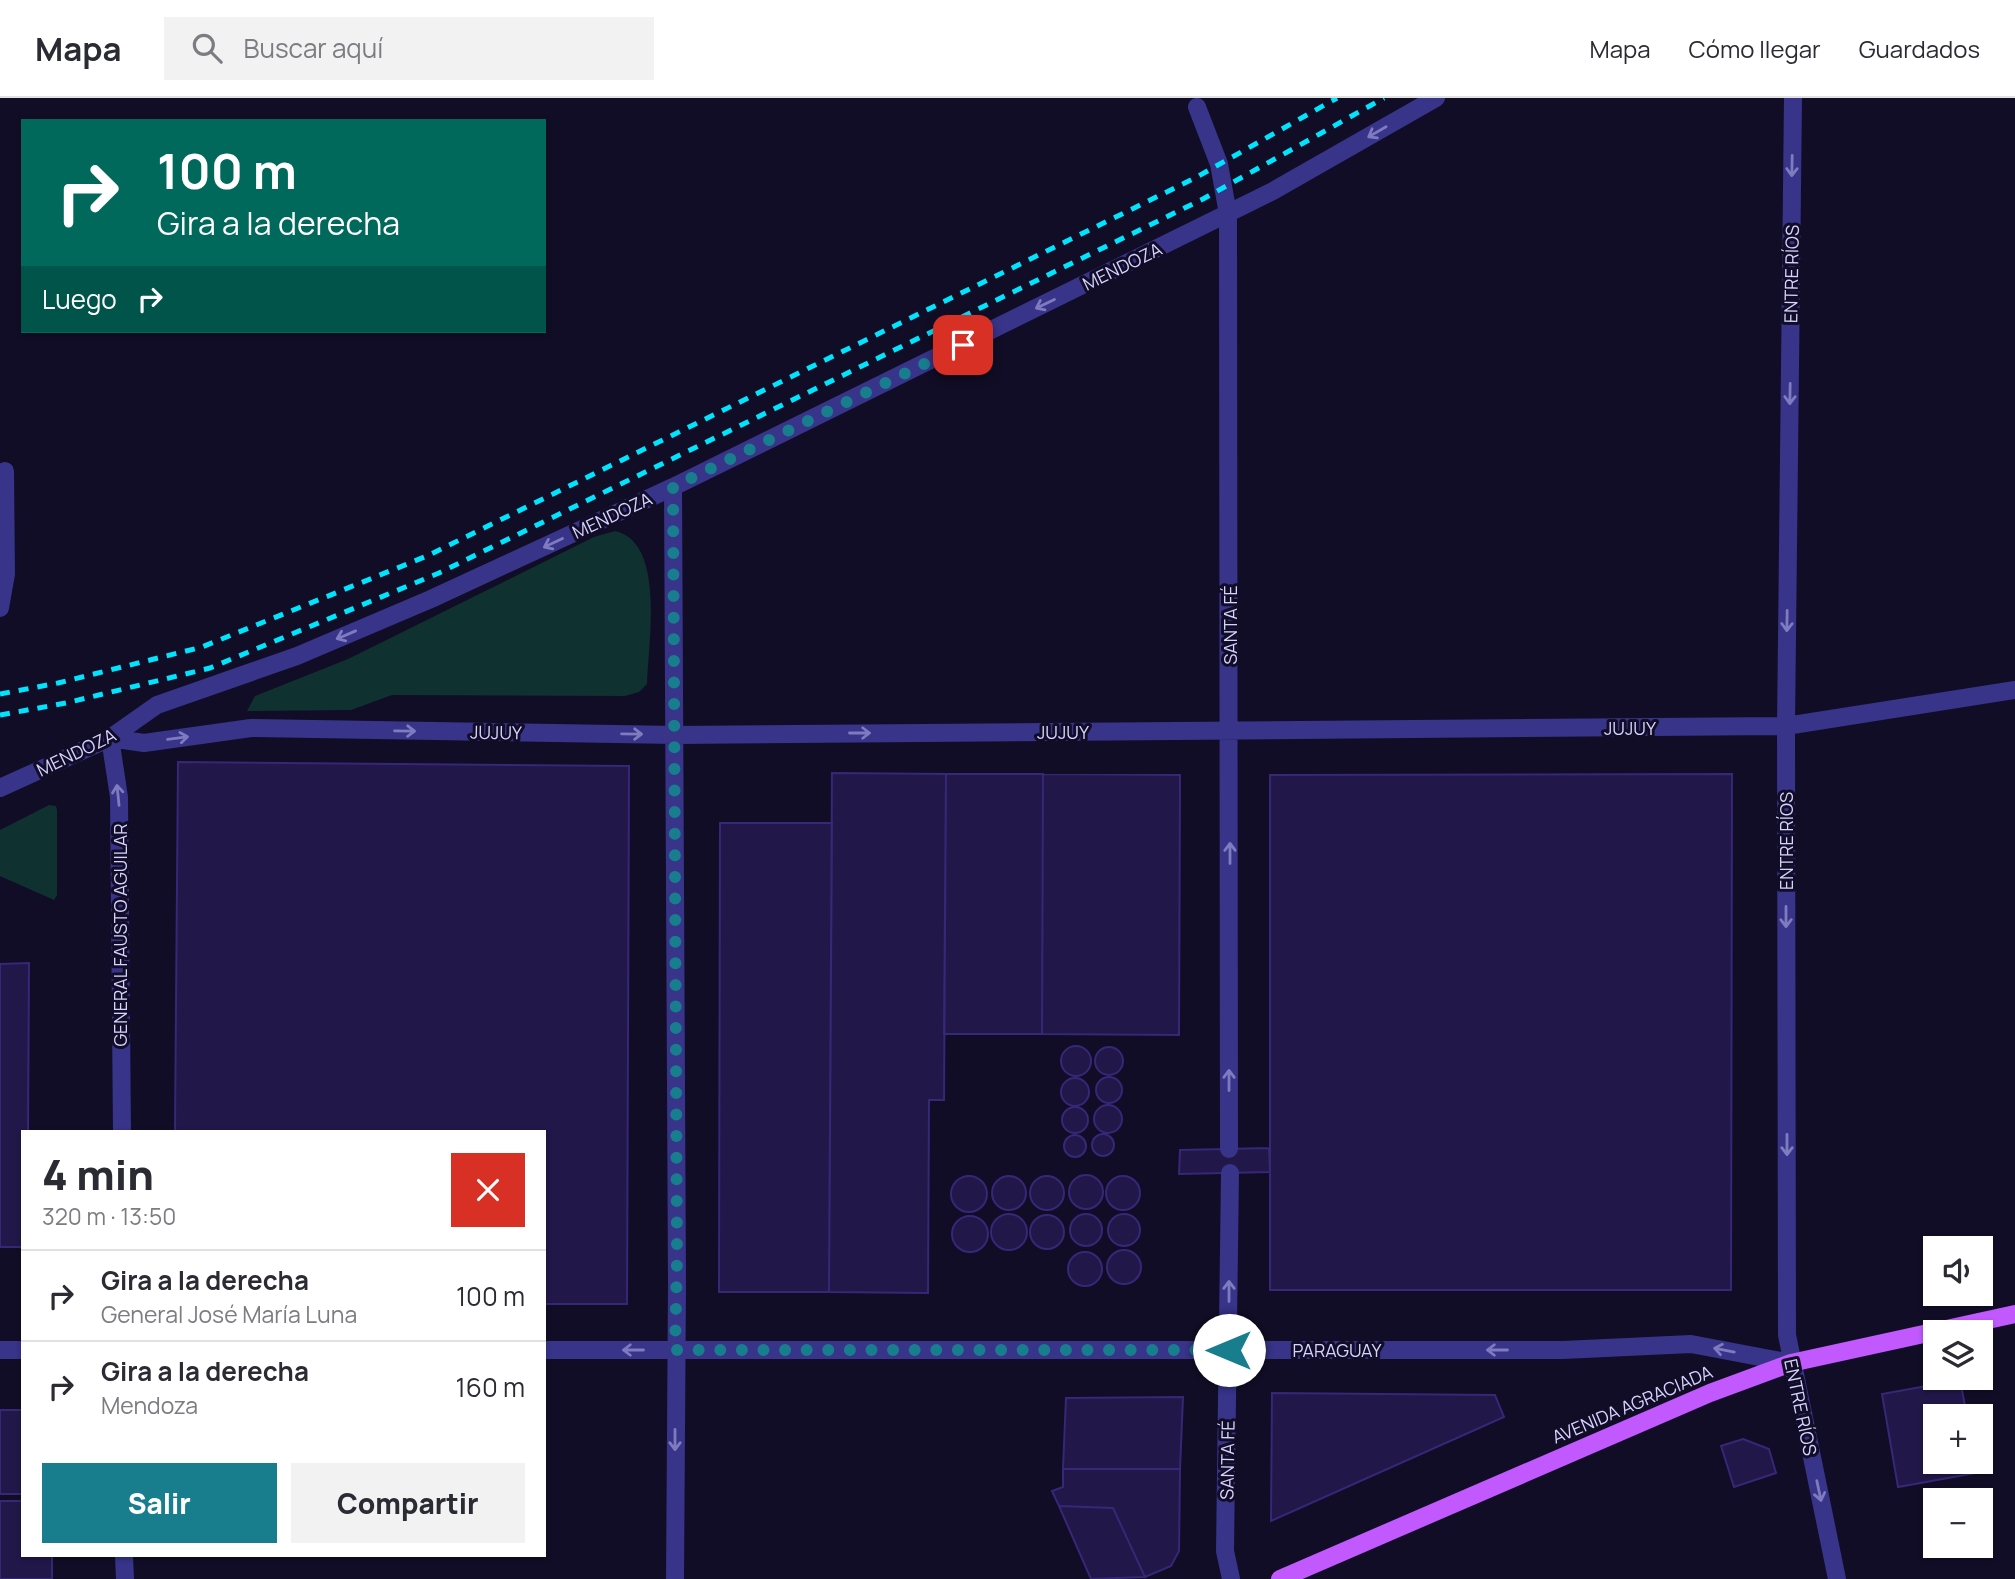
<!DOCTYPE html>
<html lang="es">
<meta charset="utf-8">
<style>
:root{--surface:#fff;--page:#f2f2f3;--text:#2b2b33;--muted:#7c7c81;--line:#e1e1e2;--accent:#187e8e}
body{margin:0;font-family:Manrope,sans-serif;background:var(--page);color:var(--text);height:100vh;display:flex;flex-direction:column;font-size:26px;white-space:nowrap}
*{box-sizing:border-box;margin:0}
p{font-size:23px;color:var(--muted)}
.icon{flex:none;width:38px;height:38px;fill:none;stroke:currentColor;stroke-width:2;stroke-linecap:round;stroke-linejoin:round}
.map{position:relative;flex:1;overflow:hidden}
.panel{position:absolute;left:21px;top:1032px;width:525px;height:427px;display:flex;flex-direction:column;background:var(--surface);border-radius:0px;box-shadow:0 2px 5px #0004}
.panel>*{flex:none}
.banner{position:absolute;left:21px;top:21px;width:525px;height:214px;border-radius:0px;box-shadow:0 2px 5px #0004;background:#00695c;color:#fff;overflow:hidden}
.fabs{position:absolute;left:1923px;top:1138px;display:grid;gap:14px}
.fabs a{display:grid;place-items:center;width:70px;height:70px;border-radius:0px;background:var(--surface);box-shadow:0 2px 5px #0004;font-size:35px}
.pin{position:absolute;display:grid;place-items:center;width:60px;height:60px;color:#fff;margin:-30px;border-radius:14px;box-shadow:0 4px 10px #0006}
.me{position:absolute;width:77px;margin:-38px;rotate:270deg;stroke-linejoin:round;filter:drop-shadow(0 0 5px #0008)}
.turn{display:flex;align-items:center;gap:24px;height:147px;padding:0 21px;font-size:32px}
.turn .icon{width:91px;height:91px;stroke-width:2.5}
.turn b{display:block;font-size:49px;line-height:60px}
.then{display:flex;align-items:center;height:66px;padding:0 21px;background:#0003;gap:14px;font-size:26px}
.round{display:grid;place-items:center;flex:none;width:74px;height:74px;border-radius:0px;background:var(--page)}
.overview{display:flex;align-items:center;justify-content:space-between;height:119px;padding:0 21px}
h1{font-size:42px;font-weight:800;line-height:52px}
.action{display:flex;gap:14px;margin-top:auto;padding:14px 21px}
.action a{flex:1;height:80px;border-radius:0px;background:var(--accent);color:#fff;font-size:28px;font-weight:800;line-height:80px;text-align:center}
.action a+a{background:var(--page);color:var(--text)}
ul{padding:0;list-style:none}
li{display:flex;align-items:center;gap:21px;height:91px;padding:0 21px;border-top:2px solid var(--line)}
li div{flex:1}
li b{display:block;font-size:26px}
li em{font-style:normal}
header{display:flex;align-items:center;gap:42px;box-sizing:border-box;height:98px;padding:0 35px;background:var(--surface);border-bottom:2px solid var(--line)}
header strong{font-size:33px}
nav{display:flex;gap:38px;margin-inline-start:auto;font-size:24px}
.search{width:490px;height:63px;background:var(--page);display:flex;align-items:center;gap:18px;box-sizing:border-box;padding:0 24px;border-radius:0px;color:var(--muted);font-size:26px}
.map>svg:first-child{display:block}
.green{fill:#0f3130}
.building{fill:#211749;stroke:#372777;stroke-width:2}
.lines{fill:none;stroke-linecap:round;stroke-linejoin:round}
.minor{stroke:#37348a;stroke-width:18}
.major{stroke:#c159ff;stroke-width:18}
.rail{stroke:#00e4fd;stroke-width:5;stroke-dasharray:10 9;stroke-linecap:butt}
.oneway{stroke:#7f7bbf}
.route{stroke:#187e8e;stroke-width:12;stroke-dasharray:0 21.6}
.labels{text-anchor:middle;dominant-baseline:central;stroke-width:6;stroke-linejoin:round;paint-order:stroke}
.street-label{font-size:18px;fill:#d7d2ff;stroke:#110d26}
</style>
<header>
<strong>Mapa</strong>
<div class="search"><svg class="icon" aria-label="search" viewBox="0 0 24 24"><circle cx="10" cy="10" r="6"/><path d="M15 15l6 6"/></svg>Buscar aquí</div>
<nav><a>Mapa</a><a>Cómo llegar</a><a>Guardados</a></nav>
</header>
<div class="map">
<svg width="2015" height="1481" viewBox="0 0 2015 1481">
<rect width="100%" height="100%" fill="#110d26"/>
<!-- green -->
<path class="green" d="M615,433C666,444 648,546 647,586L639,594L625,598L392,597L351,612L247,613L255,598L348,561L594,439Z
M49,707L56,708L57,712V797L54,802L0,778V732Z"/>
<!-- building -->
<path class="building" d="M178,664L629,668L627,1206H544V1034H175Z
M832,675L946,676L944,1002H929L928,1195L829,1194Z
M946,676H1043L1042,936H944Z
M1043,676L1180,677L1179,937L1042,936Z
M1732,676L1731,1192H1270V677Z
M720,725H832L829,1194H719Z
M29,865L28,1034H23V1149H0V866Z
M1061 963a15 15 0 1 1 30 0a15 15 0 1 1-30 0Z
M1095 963a14 14 0 1 1 28 0a14 14 0 1 1-28 0Z
M1096 992a13 13 0 1 1 26 0a13 13 0 1 1-26 0Z
M1061 994a14 14 0 1 1 28 0a14 14 0 1 1-28 0Z
M1094 1021a14 14 0 1 1 28 0a14 14 0 1 1-28 0Z
M1062 1022a13 13 0 1 1 26 0a13 13 0 1 1-26 0Z
M1092 1047a11 11 0 1 1 22 0a11 11 0 1 1-22 0Z
M1064 1048a11 11 0 1 1 22 0a11 11 0 1 1-22 0Z
M1269,1050L1270,1074L1179,1076L1180,1052Z
M1069 1094a17 17 0 1 1 34 0a17 17 0 1 1-34 0Z
M992 1095a17 17 0 1 1 34 0a17 17 0 1 1-34 0Z
M1030 1095a17 17 0 1 1 34 0a17 17 0 1 1-34 0Z
M1106 1095a17 17 0 1 1 34 0a17 17 0 1 1-34 0Z
M951 1096a18 18 0 1 1 36 0a18 18 0 1 1-36 0Z
M1070 1132a16 16 0 1 1 32 0a16 16 0 1 1-32 0Z
M1108 1132a16 16 0 1 1 32 0a16 16 0 1 1-32 0Z
M991 1134a18 18 0 1 1 36 0a18 18 0 1 1-36 0Z
M1030 1134a17 17 0 1 1 34 0a17 17 0 1 1-34 0Z
M952 1136a18 18 0 1 1 36 0a18 18 0 1 1-36 0Z
M1107 1169a17 17 0 1 1 34 0a17 17 0 1 1-34 0Z
M1068 1171a17 17 0 1 1 34 0a17 17 0 1 1-34 0Z
M1960,1282L1967,1318H1936V1363H1974L1976,1375L1898,1389L1882,1296Z
M1272,1295L1495,1297L1504,1319L1271,1423Z
M1183,1299L1180,1371H1063L1066,1300Z
M0,1312H23V1396H0Z
M1743,1341L1769,1351L1776,1375L1734,1389L1721,1348Z
M1063,1371H1180L1179,1453L1171,1468L1145,1479L1113,1410L1059,1408L1052,1393L1063,1389Z
M0,1403H23V1458H52V1481H0Z
M1059,1408L1113,1410L1145,1479L1091,1481Z"/>
<g class="lines">
<!-- minor -->
<path class="minor" d="M1793,0L1786,628L1787,1237L1837,1481
M1197,9L1219,66L1228,116L1229,1051
M673,389L677,1187L675,1481
M0,510L6,476L5,373
M110,640L144,645L251,630L676,637L1786,628L2015,592
M110,640L119,699L122,1034
M0,690L110,640L157,607L297,558L431,501L673,389L1273,93L1436,0
M1230,1075L1225,1453L1231,1481
M0,1252H23
M544,1252H1563L1691,1246L1791,1265
M124,1458L125,1481"/>
<!-- major -->
<path class="major" d="M1280,1481L1710,1295L1791,1265L2015,1216"/>
<!-- rail -->
<path class="rail" d="M0,596L58,585L202,549L427,458L1195,80L1337,0
M0,617L66,605L210,570L439,475L1203,101L1384,0"/>
</g>
<!-- one-way arrows -->
<defs><path id="oneway-shaft" d="M-6 0H5M1.5-3L5.5 0L1.5 3" fill="none" stroke-width="1.6" stroke-linecap="round" stroke-linejoin="round" transform="scale(1.75)"/></defs>
<g class="oneway">
<use href="#oneway-shaft" transform="translate(1377 34) rotate(150)"/>
<use href="#oneway-shaft" transform="translate(1792 68) rotate(91)"/>
<use href="#oneway-shaft" transform="translate(1045 206) rotate(154)"/>
<use href="#oneway-shaft" transform="translate(1790 296) rotate(91)"/>
<use href="#oneway-shaft" transform="translate(553 445) rotate(155)"/>
<use href="#oneway-shaft" transform="translate(1787 523) rotate(91)"/>
<use href="#oneway-shaft" transform="translate(346 537) rotate(157)"/>
<use href="#oneway-shaft" transform="translate(405 633) rotate(1)"/>
<use href="#oneway-shaft" transform="translate(860 635)"/>
<use href="#oneway-shaft" transform="translate(632 636) rotate(1)"/>
<use href="#oneway-shaft" transform="translate(178 640) rotate(-8)"/>
<use href="#oneway-shaft" transform="translate(118 697) rotate(-96)"/>
<use href="#oneway-shaft" transform="translate(1230 755) rotate(-90)"/>
<use href="#oneway-shaft" transform="translate(1786 819) rotate(90)"/>
<use href="#oneway-shaft" transform="translate(1229 982) rotate(-90)"/>
<use href="#oneway-shaft" transform="translate(1787 1047) rotate(90)"/>
<use href="#oneway-shaft" transform="translate(1229 1193) rotate(-90)"/>
<use href="#oneway-shaft" transform="translate(633 1252) rotate(180)"/>
<use href="#oneway-shaft" transform="translate(1497 1252) rotate(180)"/>
<use href="#oneway-shaft" transform="translate(1724 1252) rotate(-169)"/>
<use href="#oneway-shaft" transform="translate(675 1342) rotate(90)"/>
<use href="#oneway-shaft" transform="translate(1819 1393) rotate(78)"/>
</g>
<g class="lines">
<!-- route -->
<path class="route" d="M963,247L673,389L677,1160L675,1252H1229"/>
</g>
<g class="labels">
<!-- street labels -->
<g class="street-label">
<text transform="translate(1122 168) rotate(-26)">MENDOZA</text>
<text transform="translate(1791 176) rotate(-89)">ENTRE RÍOS</text>
<text transform="translate(612 417) rotate(-25)">MENDOZA</text>
<text transform="translate(1230 527) rotate(-90)">SANTA FÉ</text>
<text x="1630" y="630">JUJUY</text>
<text transform="translate(496 634) rotate(1)">JUJUY</text>
<text x="1063" y="634">JUJUY</text>
<text transform="translate(76 654) rotate(-26)">MENDOZA</text>
<text transform="translate(1786 743) rotate(-90)">ENTRE RÍOS</text>
<text transform="translate(120 837) rotate(-90)">GENERAL FAUSTO AGUILAR</text>
<text x="1337" y="1252">PARAGUAY</text>
<text transform="translate(1632 1306) rotate(-23)">AVENIDA AGRACIADA</text>
<text transform="translate(1801 1309) rotate(78)">ENTRE RÍOS</text>
<text transform="translate(1227 1362) rotate(-89)">SANTA FÉ</text>
</g>
</g>
</svg>
<div class="fabs">
<a><svg class="icon" aria-label="sound" viewBox="0 0 24 24"><path d="M4 9h4l5-4v14l-5-4H4zM17 9q2 3 0 6"/></svg></a>
<a><svg class="icon" aria-label="layers" viewBox="0 0 24 24"><path d="M12 4l9 5-9 5-9-5zM3 14l9 5 9-5"/></svg></a>
<a>+</a>
<a>−</a>
</div>
<div class="pin" style="left:963px;top:247px;background:#d93025"><svg class="icon" aria-label="arrive" viewBox="0 0 24 24"><path d="M6 21V4h12l-3 4 3 4H6"/></svg></div>
<svg class="me" style="left:1229px;top:1252px" viewBox="-20 -20 40 40"><circle r="19" fill="#fff"/><path d="M0-13L10 11 0 6-10 11z" fill="#187e8e"/></svg>
<div class="banner">
<div class="turn"><svg class="icon" aria-label="right" viewBox="0 0 24 24"><path d="M7 20v-9h11M14 6l5 5-5 5"/></svg><div><b>100 m</b>Gira a la derecha</div></div>
<div class="then">Luego<svg class="icon" aria-label="right" viewBox="0 0 24 24"><path d="M7 20v-9h11M14 6l5 5-5 5"/></svg></div>
</div>
<section class="panel">
<div class="overview"><div><h1>4 min</h1><p>320 m · 13:50</p></div><a class="round" style="background:#d93025;color:#fff"><svg class="icon" aria-label="close" viewBox="0 0 24 24"><path d="M6 6l12 12M18 6L6 18"/></svg></a></div>
<ul>
<li><svg class="icon" aria-label="right" viewBox="0 0 24 24"><path d="M7 20v-9h11M14 6l5 5-5 5"/></svg><div><b>Gira a la derecha</b><p>General José María Luna</p></div><em>100 m</em></li>
<li><svg class="icon" aria-label="right" viewBox="0 0 24 24"><path d="M7 20v-9h11M14 6l5 5-5 5"/></svg><div><b>Gira a la derecha</b><p>Mendoza</p></div><em>160 m</em></li>
</ul>
<div class="action"><a>Salir</a><a>Compartir</a></div>
</section>
</div>
